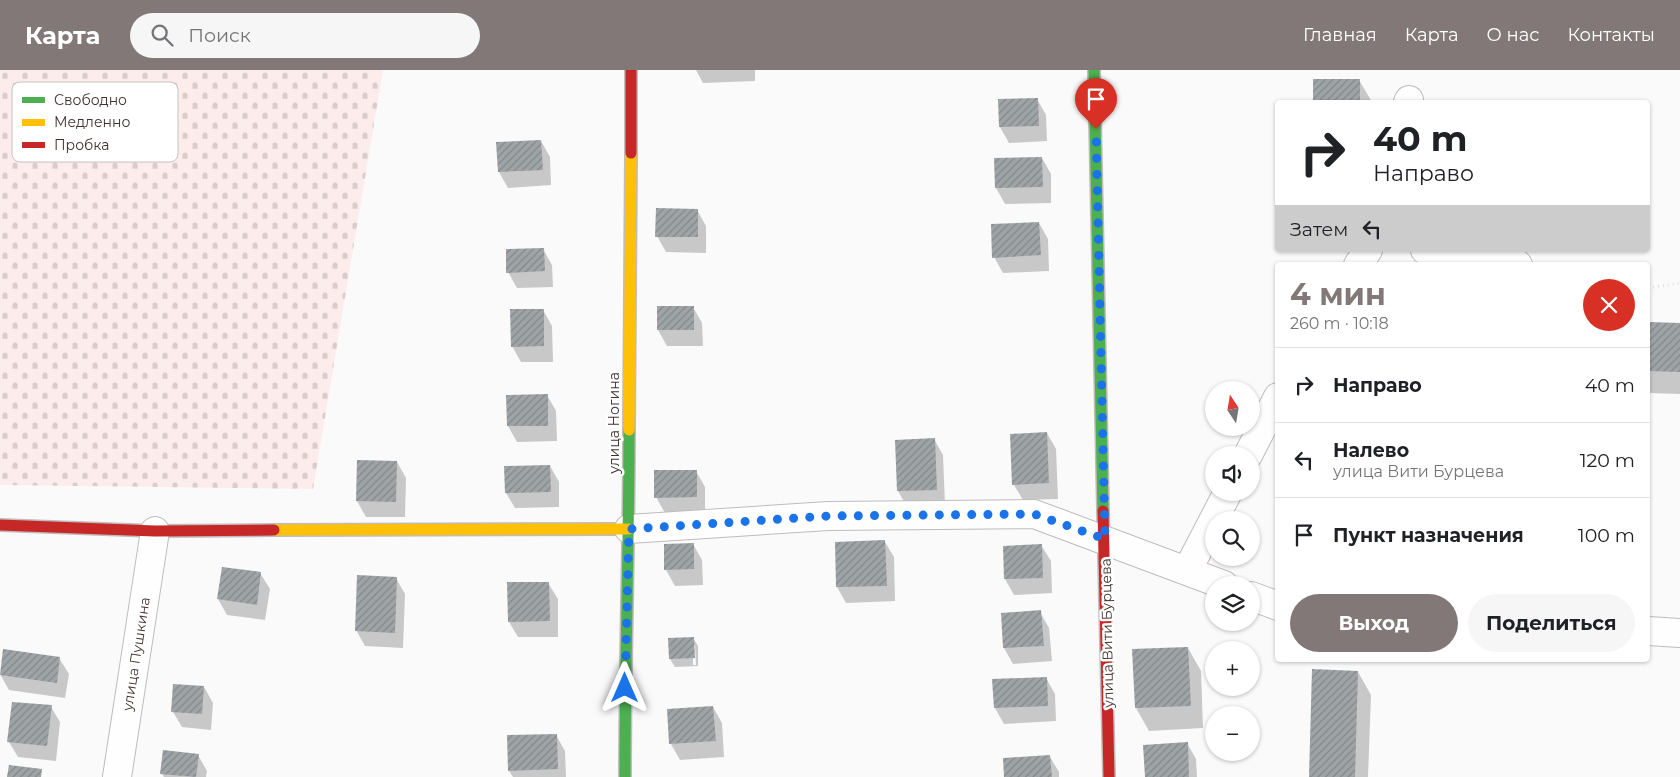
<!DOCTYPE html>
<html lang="ru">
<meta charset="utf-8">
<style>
:root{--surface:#fff;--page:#f6f6f6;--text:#202124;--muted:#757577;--line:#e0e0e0;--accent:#817877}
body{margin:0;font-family:Montserrat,sans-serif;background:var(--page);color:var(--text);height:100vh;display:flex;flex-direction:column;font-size:19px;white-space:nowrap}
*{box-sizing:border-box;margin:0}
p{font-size:16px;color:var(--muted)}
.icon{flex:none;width:28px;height:28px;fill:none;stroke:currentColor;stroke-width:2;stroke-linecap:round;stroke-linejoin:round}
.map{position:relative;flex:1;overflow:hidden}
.drawer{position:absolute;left:1275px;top:192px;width:375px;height:400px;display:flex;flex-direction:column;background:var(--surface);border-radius:5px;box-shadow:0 1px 4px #0004}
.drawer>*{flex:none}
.top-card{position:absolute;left:1275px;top:30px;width:375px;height:152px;border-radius:5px;box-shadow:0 1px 4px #0004;background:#fff;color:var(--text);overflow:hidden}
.needle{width:32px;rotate:348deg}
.buttons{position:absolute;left:1205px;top:311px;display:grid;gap:10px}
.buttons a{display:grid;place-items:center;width:55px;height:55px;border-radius:50%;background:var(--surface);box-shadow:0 1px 4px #0004;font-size:25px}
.pin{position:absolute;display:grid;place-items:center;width:42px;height:42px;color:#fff;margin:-51px -21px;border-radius:50% 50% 50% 0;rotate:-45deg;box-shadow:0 0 5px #0007}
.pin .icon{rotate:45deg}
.me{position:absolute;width:55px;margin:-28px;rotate:0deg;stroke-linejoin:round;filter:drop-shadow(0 0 4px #0008)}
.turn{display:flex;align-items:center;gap:18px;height:105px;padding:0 15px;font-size:22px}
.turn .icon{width:65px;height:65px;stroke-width:2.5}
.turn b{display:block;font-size:35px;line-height:42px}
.then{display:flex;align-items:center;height:48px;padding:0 15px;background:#0003;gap:10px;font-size:19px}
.round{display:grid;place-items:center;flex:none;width:52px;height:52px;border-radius:26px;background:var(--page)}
.head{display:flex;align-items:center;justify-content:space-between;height:85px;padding:0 15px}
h1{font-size:30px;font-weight:700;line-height:38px;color:var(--accent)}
.button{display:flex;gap:10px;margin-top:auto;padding:10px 15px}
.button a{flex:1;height:58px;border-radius:30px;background:var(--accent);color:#fff;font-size:20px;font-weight:700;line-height:58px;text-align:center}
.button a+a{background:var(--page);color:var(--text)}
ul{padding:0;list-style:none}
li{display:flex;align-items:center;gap:15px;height:75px;padding:0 15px;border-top:1px solid var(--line)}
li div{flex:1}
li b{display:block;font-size:19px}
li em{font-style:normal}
header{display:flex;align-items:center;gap:30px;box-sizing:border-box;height:70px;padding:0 25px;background:var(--accent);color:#fff}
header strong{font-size:24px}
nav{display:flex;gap:28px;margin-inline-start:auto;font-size:18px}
.search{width:350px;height:45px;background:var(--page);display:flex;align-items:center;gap:12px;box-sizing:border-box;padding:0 18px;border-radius:28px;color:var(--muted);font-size:19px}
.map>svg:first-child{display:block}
.cemetery{fill:url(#cemetery-stones)}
.shadow{fill:#0003;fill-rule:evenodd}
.building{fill:url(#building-hatch)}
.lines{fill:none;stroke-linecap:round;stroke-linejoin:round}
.street-casing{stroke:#c1bbbb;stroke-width:30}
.fast-casing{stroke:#c1bbbb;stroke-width:14}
.slow-casing{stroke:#c1bbbb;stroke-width:14}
.jam-casing{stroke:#c1bbbb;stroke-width:14}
.path{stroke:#e2e1e1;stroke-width:3;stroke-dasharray:1 4;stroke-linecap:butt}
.street{stroke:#fefefe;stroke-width:28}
.fast{stroke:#4caf50;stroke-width:11}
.slow{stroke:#ffc107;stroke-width:11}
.jam{stroke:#c62828;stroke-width:11}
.route{stroke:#1a73e8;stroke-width:9;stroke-dasharray:0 16.2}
.labels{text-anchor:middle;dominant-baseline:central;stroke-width:5;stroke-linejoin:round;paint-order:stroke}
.street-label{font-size:14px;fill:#403231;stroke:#fff}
.key{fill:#fff;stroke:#c6c2c1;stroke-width:1}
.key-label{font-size:14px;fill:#403231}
</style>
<header>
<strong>Карта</strong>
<div class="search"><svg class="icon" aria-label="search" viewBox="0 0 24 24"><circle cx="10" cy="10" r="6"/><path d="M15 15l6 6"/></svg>Поиск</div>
<nav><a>Главная</a><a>Карта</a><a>О нас</a><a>Контакты</a></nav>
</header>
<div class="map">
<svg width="1680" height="707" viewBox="0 0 1680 707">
<defs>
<pattern id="cemetery-stones" width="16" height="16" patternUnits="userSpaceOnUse" patternTransform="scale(1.25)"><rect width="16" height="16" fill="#fcedec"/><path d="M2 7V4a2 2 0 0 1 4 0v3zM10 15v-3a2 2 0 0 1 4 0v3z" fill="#d9cccb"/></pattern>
<pattern id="building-hatch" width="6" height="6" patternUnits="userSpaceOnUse" patternTransform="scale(1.25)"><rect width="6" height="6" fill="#9fa5a7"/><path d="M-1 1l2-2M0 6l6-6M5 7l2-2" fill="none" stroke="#838789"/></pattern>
</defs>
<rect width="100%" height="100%" fill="#fafafa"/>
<!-- cemetery -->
<path class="cemetery" d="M0,0H383L313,419L0,415Z"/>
<!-- shadow -->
<path class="shadow" d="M696,0H755V11L703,13Z
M1314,10H1359L1372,32H1314Z
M1037,29L1046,45L1047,71L1009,73L1000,57L999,30Z
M541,71L550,87L551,115L508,118L499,102Z
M1042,88L1051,104V133L1005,134L996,118Z
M697,140L706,156V183L666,182L657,166Z
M1039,153L1048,169L1049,201L1003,203L994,187Z
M543,179L552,195L553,217L517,218L508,202Z
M658,237H693L702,253L703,276H667L658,260Z
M543,240L552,256L553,292H521L512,276Z
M1648,254L1680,255V324L1648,323Z
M547,325L556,341L557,371L517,372L508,356Z
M1047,363L1056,379L1058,429L1023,430L1014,415Z
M934,369L943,385L945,435L907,437L898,421Z
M397,392L406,408L405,447H366L357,431Z
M550,396L559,412V437L515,438L506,423Z
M696,401L705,417V443H665L656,427Z
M885,472L894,487L895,531L846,533L837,517L836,473Z
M693,474L702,490L703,515L675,516L666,500Z
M1041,475L1051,491L1052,523L1014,525L1005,509Z
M260,503L270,519L265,550L227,545L218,529Z
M396,508L405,524L403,578L365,576L356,560Z
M548,513L558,529V567H518L509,552Z
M1040,542L1049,558L1052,591L1013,594L1004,578Z
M693,568L698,576V596L675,597L670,589L669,569ZM693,575H695L696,595H693Z
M1188,578L1201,601L1203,658L1149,661L1136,638Z
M59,588L69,604L65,628L9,620L0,604Z
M1358,602L1371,625L1368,707H1310Z
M1046,608L1055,624L1056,651L1004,654L995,638L994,611Z
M204,617L213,633L211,660L182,657L173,642Z
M51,637L60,652L56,691L18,687L9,672Z
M713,637L722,653L724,687L680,690L671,674L668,640Z
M556,665L565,681L566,707H513L509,701Z
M1187,673L1196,689L1197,707H1146Z
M198,685L207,701L206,707H164L162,704Z
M1050,687L1059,702V707H1006Z"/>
<!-- building -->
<path class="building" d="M1313,9H1360V32H1313Z
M1038,28L1039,56L999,57L998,29Z
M541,70L543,100L498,102L496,72Z
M1042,87L1043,117L995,118L994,88Z
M656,138L698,139V167H655Z
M1039,152L1041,185L992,188L991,154Z
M544,178L545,201L506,203V179Z
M657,236H694V260H657Z
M510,239H544V276L511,277Z
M1648,252L1680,253V302L1648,301Z
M548,324V356H507L506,325Z
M1047,362L1049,413L1012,415L1010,364Z
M935,368L937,420L897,421L895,370Z
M357,390L397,391L396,432L356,431Z
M550,395L551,422L505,423L504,396Z
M654,400H697V427L654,428Z
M885,470L887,516L836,517L835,472Z
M694,473V499L664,500V474Z
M1042,474L1043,508L1004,509L1003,476Z
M222,497L261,502L257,535L217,529Z
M357,505L397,507L395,563L355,561Z
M507,512H549L550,551L508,552Z
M1041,540L1044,576L1003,578L1001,543Z
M694,567L695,588L669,589L668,568Z
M1188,577L1191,636L1135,638L1132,579Z
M3,579L60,587L57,613L0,605Z
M1312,599L1358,601L1355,707H1309Z
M1047,607L1048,636L994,638L992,609Z
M173,614L204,616L202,644L171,642Z
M12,632L52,635L47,676L7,672Z
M713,636L716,671L669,674L667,639Z
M557,664L558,699L508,701L507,665Z
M1188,672L1189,707H1145L1143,675Z
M163,680L199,684L196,707L160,704Z
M1050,685L1052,707H1004L1003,688Z
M9,695L42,699L41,707H7Z"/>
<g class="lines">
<defs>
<path id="street" d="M1408,32L1409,30
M1425,180L1513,190L1518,195
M1358,195L1368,180
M1248,385L1278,327
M629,459L828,446L1034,444L1224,515
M1187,501L1228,422
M1251,526L1278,536
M1648,561L1680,563
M117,707L155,461"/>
<path id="fast" d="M1094,0L1103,441
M625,707C625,591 629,476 629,360"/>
<path id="slow" d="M629,360L631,83
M274,460L629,459"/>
<path id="jam" d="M631,83V0
M1103,441L1109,707
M0,455L155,461L274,460"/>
</defs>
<!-- street casing -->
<use href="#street" class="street-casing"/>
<!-- fast casing -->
<use href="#fast" class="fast-casing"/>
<!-- slow casing -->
<use href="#slow" class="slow-casing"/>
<!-- jam casing -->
<use href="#jam" class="jam-casing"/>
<!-- path -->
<path class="path" d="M1648,218L1680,213"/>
<!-- street -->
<use href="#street" class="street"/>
<!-- fast -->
<use href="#fast" class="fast"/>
<!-- slow -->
<use href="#slow" class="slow"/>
<!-- jam -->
<use href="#jam" class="jam"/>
</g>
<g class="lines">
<!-- route -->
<path class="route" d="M625,618L629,459L828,446L1034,444L1105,469L1096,59"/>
</g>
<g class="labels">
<!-- street labels -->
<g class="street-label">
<text transform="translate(614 353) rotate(-90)">улица Ногина</text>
<text transform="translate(1107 563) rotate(-91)">улица Вити Бурцева</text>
<text transform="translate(136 584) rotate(-81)">улица Пушкина</text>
</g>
</g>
<!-- legend -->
<rect x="12" y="12" width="166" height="80" rx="8" class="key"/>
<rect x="22" y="27" width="23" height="6" fill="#4caf50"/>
<rect x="22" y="49" width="23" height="7" fill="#ffc107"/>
<rect x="22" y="72" width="23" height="6" fill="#c62828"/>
<g class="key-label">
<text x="54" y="35">Свободно</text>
<text x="54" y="57">Медленно</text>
<text x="54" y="80">Пробка</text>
</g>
</svg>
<div class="buttons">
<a><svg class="needle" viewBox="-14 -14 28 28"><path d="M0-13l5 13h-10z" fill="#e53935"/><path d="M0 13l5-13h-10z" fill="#757577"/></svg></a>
<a><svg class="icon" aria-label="sound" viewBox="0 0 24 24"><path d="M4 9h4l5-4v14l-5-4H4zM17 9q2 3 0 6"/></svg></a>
<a><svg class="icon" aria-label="search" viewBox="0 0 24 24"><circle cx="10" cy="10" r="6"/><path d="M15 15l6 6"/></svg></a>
<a><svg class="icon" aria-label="layers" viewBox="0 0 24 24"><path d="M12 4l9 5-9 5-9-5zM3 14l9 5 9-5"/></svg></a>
<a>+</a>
<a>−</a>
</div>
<div class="pin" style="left:1096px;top:59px;background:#d93025"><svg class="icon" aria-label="arrive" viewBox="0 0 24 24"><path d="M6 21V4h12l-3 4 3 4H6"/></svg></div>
<svg class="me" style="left:625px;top:618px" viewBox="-20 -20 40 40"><path d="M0-17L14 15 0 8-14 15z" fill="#1a73e8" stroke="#fff" stroke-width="4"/></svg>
<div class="top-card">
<div class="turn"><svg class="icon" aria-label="right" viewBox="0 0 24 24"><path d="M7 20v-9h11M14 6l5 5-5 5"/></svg><div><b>40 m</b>Направо</div></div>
<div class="then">Затем<svg class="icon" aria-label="left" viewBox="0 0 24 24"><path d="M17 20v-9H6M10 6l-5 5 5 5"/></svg></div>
</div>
<section class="drawer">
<div class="head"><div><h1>4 мин</h1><p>260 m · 10:18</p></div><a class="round" style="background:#d93025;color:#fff"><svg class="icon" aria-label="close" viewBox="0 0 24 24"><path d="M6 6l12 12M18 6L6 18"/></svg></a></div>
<ul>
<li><svg class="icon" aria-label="right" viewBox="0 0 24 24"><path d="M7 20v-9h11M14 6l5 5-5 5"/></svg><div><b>Направо</b></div><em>40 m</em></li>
<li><svg class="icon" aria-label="left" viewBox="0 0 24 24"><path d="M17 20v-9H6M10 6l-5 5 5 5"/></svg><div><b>Налево</b><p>улица Вити Бурцева</p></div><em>120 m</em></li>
<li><svg class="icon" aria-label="arrive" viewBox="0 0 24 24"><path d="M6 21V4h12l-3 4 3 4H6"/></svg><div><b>Пункт назначения</b></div><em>100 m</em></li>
</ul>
<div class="button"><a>Выход</a><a>Поделиться</a></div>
</section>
</div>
